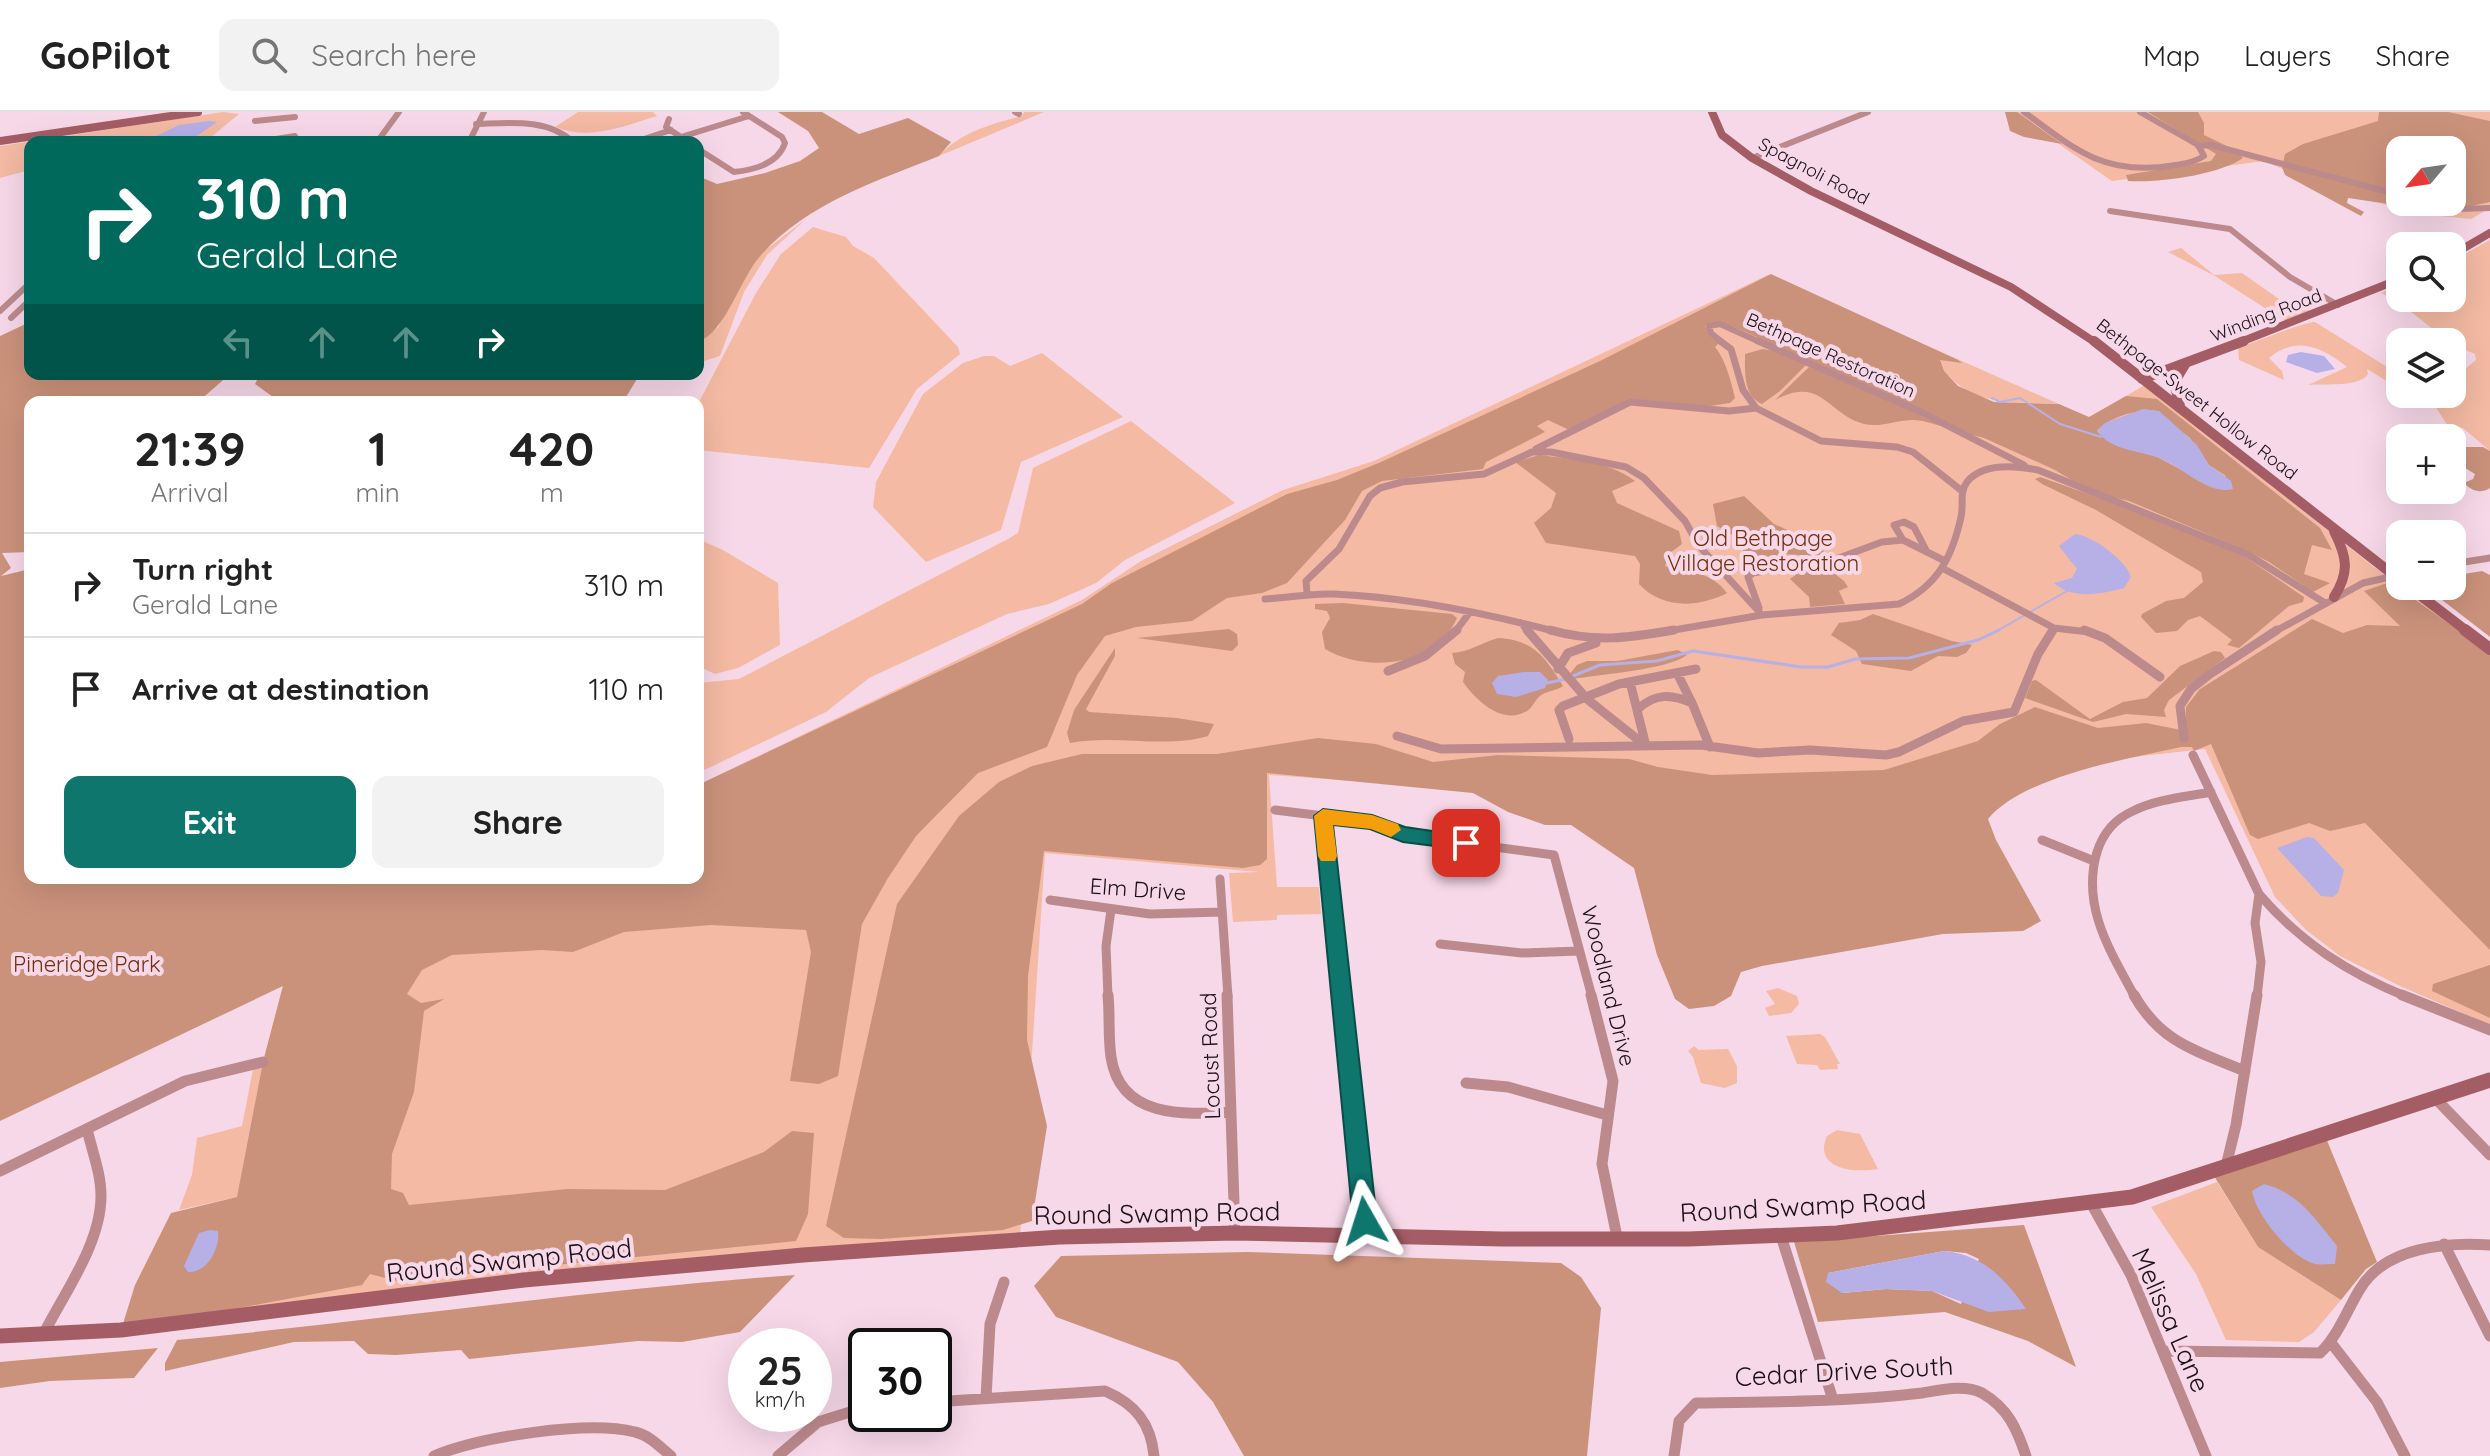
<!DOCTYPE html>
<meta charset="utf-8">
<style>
:root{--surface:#fff;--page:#f2f2f2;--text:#222;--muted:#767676;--line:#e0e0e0;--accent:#0f766e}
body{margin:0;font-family:Quicksand,sans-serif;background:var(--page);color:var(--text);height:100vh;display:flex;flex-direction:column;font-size:30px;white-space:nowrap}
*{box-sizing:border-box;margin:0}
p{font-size:26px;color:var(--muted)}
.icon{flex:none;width:44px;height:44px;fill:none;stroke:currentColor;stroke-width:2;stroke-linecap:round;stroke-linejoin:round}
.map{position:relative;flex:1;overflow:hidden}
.drawer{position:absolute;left:24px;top:284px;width:680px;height:488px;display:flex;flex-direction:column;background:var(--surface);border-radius:16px;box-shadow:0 8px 32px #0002}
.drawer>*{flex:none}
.guide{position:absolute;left:24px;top:24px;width:680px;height:244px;border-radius:16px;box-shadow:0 8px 32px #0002;background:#00695c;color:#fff;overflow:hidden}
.needle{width:52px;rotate:241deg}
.tools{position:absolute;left:2386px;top:24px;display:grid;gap:16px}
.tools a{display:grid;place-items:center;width:80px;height:80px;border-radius:16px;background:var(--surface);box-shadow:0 8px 32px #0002;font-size:40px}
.speed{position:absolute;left:728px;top:1216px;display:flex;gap:16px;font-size:40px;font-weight:700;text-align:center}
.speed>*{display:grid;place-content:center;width:104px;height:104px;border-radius:50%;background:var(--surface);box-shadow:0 8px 32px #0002;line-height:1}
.speed small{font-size:20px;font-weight:400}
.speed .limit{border:4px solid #111;border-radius:12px;background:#fff;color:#111}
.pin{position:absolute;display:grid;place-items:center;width:68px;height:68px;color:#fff;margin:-34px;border-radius:16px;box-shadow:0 4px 12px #0006}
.me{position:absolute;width:88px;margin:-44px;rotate:354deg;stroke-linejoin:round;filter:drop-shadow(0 0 6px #0008)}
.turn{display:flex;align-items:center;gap:28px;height:168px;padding:0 40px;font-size:36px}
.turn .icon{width:104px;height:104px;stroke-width:2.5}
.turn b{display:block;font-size:56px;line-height:68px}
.lanes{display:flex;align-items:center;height:76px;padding:0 40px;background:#0003;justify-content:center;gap:40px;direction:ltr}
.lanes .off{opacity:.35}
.eta{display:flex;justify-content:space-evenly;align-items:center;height:136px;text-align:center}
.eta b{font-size:48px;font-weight:700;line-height:56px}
.cta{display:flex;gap:16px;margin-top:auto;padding:16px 40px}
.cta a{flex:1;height:92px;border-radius:16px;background:var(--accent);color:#fff;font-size:32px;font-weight:700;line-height:92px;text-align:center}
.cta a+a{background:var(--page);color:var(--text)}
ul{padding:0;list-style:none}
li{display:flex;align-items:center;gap:24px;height:104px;padding:0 40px;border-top:2px solid var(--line)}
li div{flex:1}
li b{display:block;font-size:30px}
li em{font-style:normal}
header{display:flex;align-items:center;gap:48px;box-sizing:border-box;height:112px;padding:0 40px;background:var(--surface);border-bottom:2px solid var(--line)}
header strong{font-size:38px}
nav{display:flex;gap:44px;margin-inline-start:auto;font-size:28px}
.search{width:560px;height:72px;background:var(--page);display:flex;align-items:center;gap:20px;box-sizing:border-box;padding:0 28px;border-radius:16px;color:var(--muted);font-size:30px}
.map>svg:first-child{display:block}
.green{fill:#f4baa3;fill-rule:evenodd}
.forest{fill:#cb927b;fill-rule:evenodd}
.water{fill:#b6b0e7}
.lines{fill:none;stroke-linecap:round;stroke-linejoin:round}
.stream-far1{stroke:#b6b0e7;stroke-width:2}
.stream{stroke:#b6b0e7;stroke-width:3}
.street-far3{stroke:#bc8a8d;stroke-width:6}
.street-far2{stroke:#bc8a8d;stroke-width:7}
.street-far1{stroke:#bc8a8d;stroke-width:9}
.street{stroke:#bc8a8d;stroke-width:11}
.secondary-far3{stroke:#a55d65;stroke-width:8}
.secondary-far2{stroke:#a55d65;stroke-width:10}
.secondary-far1{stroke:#a55d65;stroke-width:12}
.secondary{stroke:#a55d65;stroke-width:15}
.route{fill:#0f766e;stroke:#0a4d48;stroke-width:2}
.slow{fill:#f59e0b}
.labels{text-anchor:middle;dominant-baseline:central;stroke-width:8;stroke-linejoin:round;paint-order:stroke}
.far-street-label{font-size:18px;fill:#1b1116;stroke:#f7d8e8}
.park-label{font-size:22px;fill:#742e0e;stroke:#f7d8e8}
.street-label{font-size:22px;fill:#1b1116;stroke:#f7d8e8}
.near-street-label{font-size:26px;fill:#1b1116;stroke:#f7d8e8}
</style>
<header>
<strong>GoPilot</strong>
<div class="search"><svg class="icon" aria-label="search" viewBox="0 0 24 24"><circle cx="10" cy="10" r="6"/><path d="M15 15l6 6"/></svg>Search here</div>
<nav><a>Map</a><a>Layers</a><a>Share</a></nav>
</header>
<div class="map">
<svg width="2490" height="1344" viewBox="0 0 2490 1344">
<rect width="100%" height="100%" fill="#f7d8e8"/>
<!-- green -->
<path class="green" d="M223,0L239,2L205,30H30V58L0,66V34Z
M578,0H653L657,4C624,14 590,29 555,15Z
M1024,0H1044L939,44C961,20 992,12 1022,4Z
M2013,0H2490V96L2471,107L2419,102L2327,76L2264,49L2112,69ZM2400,38H2452V90H2400Z
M698,64L717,217L747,161L764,139L806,107L767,143L744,180L720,244L698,251Z
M813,115L846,125L853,134L874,146L958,235L960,242L917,277L869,356L698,338V292L756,181L781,142Z
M2490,128V339L2463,316L2448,314L2429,285L2428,282H2452L2455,268L2452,257L2464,258L2476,248L2475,242C2439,229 2415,197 2381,181L2400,172V186H2452V149Z
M2181,136L2214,163L2242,161L2286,192L2311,198L2285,209L2215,164L2168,140Z
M1768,163L2059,292C2019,289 1979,296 1949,264L1943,269L2059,323L2145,273L2374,455L2490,537V913L2400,874L2340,844L2306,818L2275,785L2205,637L1735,689L1552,683L1269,663L1277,775H1319L1321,802L1277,803V808L1233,810L1229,761L1259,760L1045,741L1020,1125L216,1205L237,1085L179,1098L192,1063L197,1026L242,1014L254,952L263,950L283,873L698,766V673L1082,488L1141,449L1283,378L1374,349Z
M2315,210L2400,263V277L2367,257L2368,262C2359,276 2325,271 2308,273L2347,255C2322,235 2297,223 2269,246L2282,259L2284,268L2239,248L2238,236C2255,230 2301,211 2315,210Z
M1042,241L1123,305L1021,350L1001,418L926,450L873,395L876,370L923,282L963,251L984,244H994L1010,254Z
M1131,309L1235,391L1125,448L1096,471L1049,492L1007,502L869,566L826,600L698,661V571L739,567L1008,427L1018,421L1033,356Z
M698,427L723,438L778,471L780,533L738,556L715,562L698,554Z
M1778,876L1797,884L1799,892L1791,901L1769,904L1765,896L1775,892L1766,879Z
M1820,922L1825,925L1840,952H1837L1838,957L1820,958L1817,953L1797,952L1786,924Z
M1694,934L1699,938L1728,937L1737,954V971L1725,976L1701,971L1693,945L1688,939Z
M1837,1018L1860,1022L1878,1057C1857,1061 1812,1058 1827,1024Z
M2217,1070L2258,1135L2341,1188L2314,1220L2299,1230L2226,1228L2196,1162L2151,1095Z"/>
<!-- forest -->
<path class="forest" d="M778,0H822L859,22L908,6L951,30L939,44C877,69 808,91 762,142C740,165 727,219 698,230V64L717,72L765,61L800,49L819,36L808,19Z
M2005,0H2017L2062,32L2024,25L2010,19Z
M2148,0H2198L2204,11V23L2235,38L2243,46C2219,63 2158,71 2128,69L2126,63L2211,49L2216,42Z
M2379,0H2448L2490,9V90L2443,100L2348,86L2347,91L2364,100L2361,104L2285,63L2282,55L2285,42L2303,32L2378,9ZM2400,38H2452V90H2400Z
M1771,162L1958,248L1962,251L1940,248L1944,259L1958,274L1994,290L2059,292L2089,305L2126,284L2157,287L2320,416L2332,438L2312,433L2304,462L2330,471L2313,480L2269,450L2245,438L2129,389L2094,381L2053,357L1984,326L1954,318L1928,302L1748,221C1733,215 1719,207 1705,214L1719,231L1715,235C1726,248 1731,270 1735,286L1730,291L1703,295L1628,287L1575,316L1567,317L1548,308L1537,314L1545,320L1486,350L1483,357L1382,369L1362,379L1345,408L1287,471L1262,481L1227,486L1192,509L1136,515L1105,524L1077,563L1047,635L978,661L916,724L888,766L862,812L838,964L819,972L790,969L811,840L806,818L711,813L624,820L573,840L542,838L452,843L422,858L407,882L421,891L444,887L424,899L414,980L392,1042L391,1077L403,1081L409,1093L567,1077L665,1078L764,1040L792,1019L814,1021L808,1102L796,1129L397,1169L370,1162L362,1173L121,1218L135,1173L171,1101L237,1085L263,950L283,874L0,1009V224L30,210V262H230L198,290H30V440L2,441L11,456L1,464L30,457V766H698V673L1082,492L1112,471L1287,382L1337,368L1381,350L1600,249ZM2153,298L2190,326L2209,353L2226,364L2212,374L2157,345L2116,333L2097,319C2111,304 2134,299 2153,298Z
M1763,237L1775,239L1806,253L1780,279L1762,292C1743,284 1745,259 1745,242Z
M1809,255L1882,284L1944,315C1934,312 1923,308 1913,308C1897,308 1880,316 1864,312C1827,302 1822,263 1775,288Z
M260,262H640L623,290H280L255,272Z
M2465,335H2483L2490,339V376C2480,382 2472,379 2464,371L2473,367L2475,362L2460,353L2461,338Z
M1539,343C1571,347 1609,349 1635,369L1612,379L1617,391L1679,419L1682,432L1670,441L1665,454C1690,462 1710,458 1727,481C1698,496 1662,497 1639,472L1640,452L1635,444L1546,431L1534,411L1551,396L1556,381L1515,350Z
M2040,365L2126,395L2244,444L2304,485L2303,490L2289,494L2239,536L2227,533L2232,528L2200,504L2188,508L2177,519L2156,521L2141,505L2142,502L2166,489L2184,486L2203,470L2201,460L2096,398L2042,372L2035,367Z
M1744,384L1774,412L1805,426L1831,445L1782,442L1779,451L1772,455L1744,445L1741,428L1717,414L1713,392Z
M1826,455L1844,469L1848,475L1839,479L1845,492L1810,495L1809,485L1790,467L1801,459Z
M2482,459L2490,463V525L2424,474H2452V464Z
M2390,470L2490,541V838L2365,711L2330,719L2309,711L2258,727L2250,723L2211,632L2194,639L2192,635H2181C2127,647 2024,664 1988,707L1996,728L2041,809L2023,819L1943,822L1762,854L1741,860L1731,884L1714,894L1689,897L1675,887L1657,843L1634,756L1571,713H1545L1508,700L1473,681L1267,661V747L1260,753L1243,756L1044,739L1028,864L1027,928L1047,1014L1032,1109L1003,1118L881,1127L844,1126L826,1114L897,792L959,704L999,670L1032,654L1082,642H1217L1318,626L1376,632L1433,650L1498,643L1629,647L1658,655L1712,663L1884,658L1978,629L2000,612L2035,595L2098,616L2146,611L2186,619V595L2200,577L2312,507L2343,521L2367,513L2400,514L2364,479Z
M1343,491L1452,502L1457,506C1436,555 1366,561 1325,537L1322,520L1330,506L1327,499L1315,497V492Z
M1873,502L1952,529L1972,533L1966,541L1957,545L1938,544L1911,559L1862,552L1856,539L1831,523L1839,511L1860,508Z
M1229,517L1237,522L1238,533L1232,539L1137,526Z
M1498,526C1534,528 1545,545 1563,574C1556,579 1546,579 1540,584C1535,588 1532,596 1527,599C1502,614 1476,588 1463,570L1465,560L1455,552L1452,541C1469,540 1481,531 1498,526Z
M1115,536V544L1086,597L1089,600L1177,606L1214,612L1208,624C1164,637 1116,622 1070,631L1067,621L1074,598Z
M1678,538L1687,543C1667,558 1601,562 1573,567L1569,563L1577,553L1587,549H1617Z
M2214,539L2221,540L2225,546L2169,588L2164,598L2166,605L2126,602L2093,610L2025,586L2032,569L2036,568L2090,607L2123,590L2147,586L2180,554Z
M2490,853V906L2432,879L2433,872Z
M2326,1026L2377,1150L2366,1157L2341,1188L2258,1135L2214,1064Z
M2024,1113L2076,1255L2028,1229L1945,1200L1818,1210L1794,1130ZM1944,1139L1966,1141L1979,1147L1961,1192L1932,1179L1886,1177L1842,1181L1828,1161Z
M1248,1140L1561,1151L1581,1165L1601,1196L1587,1344H1244L1213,1290L1178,1250L1056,1205L1034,1174L1061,1144Z
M795,1163L740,1220L682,1230L638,1229L469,1247L461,1238L396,1243L368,1242L354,1229L294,1230L165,1259V1251L177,1228C383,1208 589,1178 795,1163Z
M158,1236L134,1266L50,1269L0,1276V1250Z"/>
<!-- water -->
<path class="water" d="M209,9L217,10L188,30H144L179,13Z
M2301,240L2324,244L2335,257L2317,261L2286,250L2288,243Z
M2143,297L2159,299L2197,333L2209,353L2231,369L2233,377C2209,384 2181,354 2159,346C2139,338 2111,339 2097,319L2105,311Z
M2075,422C2092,423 2127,449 2131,465L2124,476C2102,482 2072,488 2054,471L2072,466L2077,457L2059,434Z
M1524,560H1540L1548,568L1545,576L1516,585L1497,582L1492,571L1498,564Z
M2307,725L2314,726L2344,758L2338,781L2333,785L2321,784L2277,736Z
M2264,1072C2299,1081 2315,1107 2337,1134L2335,1152C2329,1152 2320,1153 2315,1152C2290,1145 2256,1103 2252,1079Z
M210,1118L218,1119C220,1136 208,1161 188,1160L184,1154L199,1121Z
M1944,1139C1983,1143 2005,1166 2026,1197L1989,1200L1932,1179L1886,1177L1842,1181L1826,1170L1828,1161Z"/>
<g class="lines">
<!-- stream-far1 -->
<path class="stream-far1" d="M1992,286L2000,290L2020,286L2060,312L2101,325
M1995,520L2067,479"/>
<!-- stream -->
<path class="stream" d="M1573,564L1600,553L1657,549L1693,539L1801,555H1828L1855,547L1909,546L1978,528L1999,518
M1547,571L1566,567"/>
<!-- street-far3 -->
<path class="street-far3" d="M1015,0L1019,2
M2024,0C2071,34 2099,61 2161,55C2176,53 2191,52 2204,44L2198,33L2140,0
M669,7L666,15L688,30
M255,9L295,5
M476,12C509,11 547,6 573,30
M681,25L749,4
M644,27L671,18
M257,30L295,24
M377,30L399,0
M469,30L484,0
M633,30L638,28
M2198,34L2211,33L2400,83
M698,37L734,60C754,58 778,52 785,31L782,25L743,0
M1752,46L1868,0
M2418,90L2459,97L2490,96
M2110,99L2230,117L2290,165L2338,193
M0,199L30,171
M11,206L30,188
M1723,231L1711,221L1709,214L1720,212L1762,231"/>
<!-- street-far2 -->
<path class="street-far2" d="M1720,229L1731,237L1743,278L1756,296L1821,329L1897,335L1913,340L1962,379
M1758,229L1921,300L2024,353
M1536,337L1630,290L1729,299L1756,296
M1926,438L1914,415L1904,410L1894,413L1903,428L1945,449
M2452,452L2490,446
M1944,457L2054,516L2089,520
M1307,481L1306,469L1339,437L1370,384L1380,376L1402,370L1484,362L1532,340H1551L1626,355L1644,366L1685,409L1699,434L1762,503
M1265,487C1288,486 1310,481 1333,482C1408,485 1485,501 1557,520
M1759,496L1748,465L1753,461L1836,447L1882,430L1903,428
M1521,511L1529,520
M1455,520L1470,500
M1662,520L1762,503L1899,492C1937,474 1952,446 1961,405C1964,393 1959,380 1967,370C1983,350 2017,354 2038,358L2247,442L2325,491
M2052,520L2054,516
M2274,520L2363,471L2399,463"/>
<!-- street-far1 -->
<path class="street-far1" d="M1527,518L1587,587L1646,634
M1550,518C1597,531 1627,526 1674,518
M2084,518L2105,526L2160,565
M1558,557L1568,541L1596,531
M1388,559L1425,544L1457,518
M1677,561L1692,591
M1630,570L1646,634
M1638,597C1655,581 1672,582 1692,591L1710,635
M1397,624L1441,637L1701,633L1758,641L1810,638L1886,643L1899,640L1963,609L2014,600L2038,542L2053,518
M2184,626L2180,594L2191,577L2210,562L2277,518
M1569,627L1559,598L1563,594L1619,572L1696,557
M2193,643L2259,782L2255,811L2261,850L2257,885
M1275,698L1372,710L1413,724L1554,743L1592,885
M1323,704L1342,885
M2042,728L2094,749
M1220,767L1228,885
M2259,782C2300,830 2348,861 2407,885
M1050,788L1150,802L1222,800
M1440,832L1522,841L1579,839
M1108,885L1106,834L1111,798
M2135,885C2110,839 2081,794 2097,740C2103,721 2115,707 2133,699C2157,687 2185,685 2211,680"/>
<!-- street -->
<path class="street" d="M1108,883C1110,904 1108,925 1111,945C1120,1006 1183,1003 1231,1000
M1227,883L1235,1121
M1342,883L1367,1124
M1591,883L1613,969L1602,1052L1617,1125
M2134,883C2161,931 2197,939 2245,959
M2402,883L2490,918
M1466,971L1508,975L1607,1003
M2435,986L2490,1043
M2226,1054L2236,1013L2257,883
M0,1059L185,969L263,950
M2091,1091L2131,1163L2206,1344
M1781,1124L1833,1288
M2444,1132L2490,1224
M44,1221C65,1180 101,1131 101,1084C101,1061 92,1039 87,1017
M2332,1232L2377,1290L2405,1344
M2163,1239L2320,1241C2338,1224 2347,1198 2360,1177C2385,1135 2446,1130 2490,1133
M986,1286L990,1212L1004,1170
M934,1290L1105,1279C1135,1292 1151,1311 1154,1344
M434,1344C480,1325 587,1308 635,1320C649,1323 660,1335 671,1344
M778,1344L818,1310L866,1295
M1674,1344L1679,1309L1696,1291C1772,1290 1847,1290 1922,1281C1941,1278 1964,1272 1982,1281C2008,1296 2017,1317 2026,1344"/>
<!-- secondary-far3 -->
<path class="secondary-far3" d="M1712,0L1722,23L1752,46L1811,79L2011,175L2096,231
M0,29L198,0
M2452,143L2490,121
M2238,231L2400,167"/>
<!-- secondary-far2 -->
<path class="secondary-far2" d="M2094,229L2400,468
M2142,267L2244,229
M2180,294L2174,271L2186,251
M2334,419C2347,445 2350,460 2334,485
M2408,474L2468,520"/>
<!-- secondary-far1 -->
<path class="secondary-far1" d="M2465,518L2490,537"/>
<!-- secondary -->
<path class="secondary" d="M0,1224L121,1218L524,1168L803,1143L1060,1125L1235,1121L1502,1127H1689L1837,1121L2132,1085L2490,968"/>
</g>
<!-- route -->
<path class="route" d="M1323,697L1372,703L1405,715L1466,724L1472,726L1475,731L1472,736L1466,738L1403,730L1370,717L1333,713L1377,1109L1373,1117L1365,1120L1357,1117L1353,1109L1314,704Z"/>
<!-- slow -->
<path class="slow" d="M1323,697L1372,703L1398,712L1401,718L1391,725L1371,717L1333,713L1337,744L1335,749H1321L1318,744L1314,704Z"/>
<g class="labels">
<!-- far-street labels -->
<g class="far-street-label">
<text transform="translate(1814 59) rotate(28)">Spagnoli Road</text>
<text transform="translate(2266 203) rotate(-21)">Winding Road</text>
<text transform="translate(1831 243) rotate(24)">Bethpage Restoration</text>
<text transform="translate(2197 287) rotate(38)">Bethpage-Sweet Hollow Road</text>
</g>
<!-- park labels -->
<g class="park-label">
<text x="1763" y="426">Old Bethpage<tspan x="1763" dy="25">Village Restoration</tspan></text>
<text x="87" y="852">Pineridge Park</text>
</g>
<!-- street labels -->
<g class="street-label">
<text transform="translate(1138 777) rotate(4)">Elm Drive</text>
<text transform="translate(1609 874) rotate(76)">Woodland Drive</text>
<text transform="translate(1210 944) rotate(-92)">Locust Road</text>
</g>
<!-- near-street labels -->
<g class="near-street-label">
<text transform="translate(1803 1094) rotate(-3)">Round Swamp Road</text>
<text transform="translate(1157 1101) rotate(-1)">Round Swamp Road</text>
<text transform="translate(509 1148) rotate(-6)">Round Swamp Road</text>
<text transform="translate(2171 1208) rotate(66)">Melissa Lane</text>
<text transform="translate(1844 1259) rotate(-3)">Cedar Drive South</text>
</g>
</g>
</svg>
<div class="tools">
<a><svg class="needle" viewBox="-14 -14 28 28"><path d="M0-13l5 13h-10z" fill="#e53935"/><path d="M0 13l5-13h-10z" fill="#767676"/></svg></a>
<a><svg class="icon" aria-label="search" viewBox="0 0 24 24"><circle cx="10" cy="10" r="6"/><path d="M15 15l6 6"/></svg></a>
<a><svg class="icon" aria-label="layers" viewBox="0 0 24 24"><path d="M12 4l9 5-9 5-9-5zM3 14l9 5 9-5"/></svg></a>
<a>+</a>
<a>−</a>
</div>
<div class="speed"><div>25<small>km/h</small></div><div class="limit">30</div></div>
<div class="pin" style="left:1466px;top:731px;background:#d93025"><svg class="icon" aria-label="arrive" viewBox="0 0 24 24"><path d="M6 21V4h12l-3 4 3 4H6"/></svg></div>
<svg class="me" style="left:1365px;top:1109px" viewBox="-20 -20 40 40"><path d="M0-17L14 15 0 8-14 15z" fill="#0f766e" stroke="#fff" stroke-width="4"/></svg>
<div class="guide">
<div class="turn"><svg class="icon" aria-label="right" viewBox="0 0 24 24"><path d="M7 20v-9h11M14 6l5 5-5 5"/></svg><div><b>310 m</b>Gerald Lane</div></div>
<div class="lanes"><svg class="icon off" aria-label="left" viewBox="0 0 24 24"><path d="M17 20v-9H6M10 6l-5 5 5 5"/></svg><svg class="icon off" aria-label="ahead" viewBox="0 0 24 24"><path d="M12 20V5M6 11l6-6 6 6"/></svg><svg class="icon off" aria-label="ahead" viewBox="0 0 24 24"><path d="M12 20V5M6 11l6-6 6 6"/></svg><svg class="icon" aria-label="right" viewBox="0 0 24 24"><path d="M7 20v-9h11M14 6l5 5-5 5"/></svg></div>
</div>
<section class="drawer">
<div class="eta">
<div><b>21:39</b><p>Arrival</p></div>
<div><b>1</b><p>min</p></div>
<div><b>420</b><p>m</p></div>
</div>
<ul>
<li><svg class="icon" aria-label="right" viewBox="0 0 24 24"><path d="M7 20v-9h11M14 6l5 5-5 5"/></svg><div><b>Turn right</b><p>Gerald Lane</p></div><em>310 m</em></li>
<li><svg class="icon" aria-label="arrive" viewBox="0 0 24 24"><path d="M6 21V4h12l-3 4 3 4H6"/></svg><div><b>Arrive at destination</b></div><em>110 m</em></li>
</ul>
<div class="cta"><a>Exit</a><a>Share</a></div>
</section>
</div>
